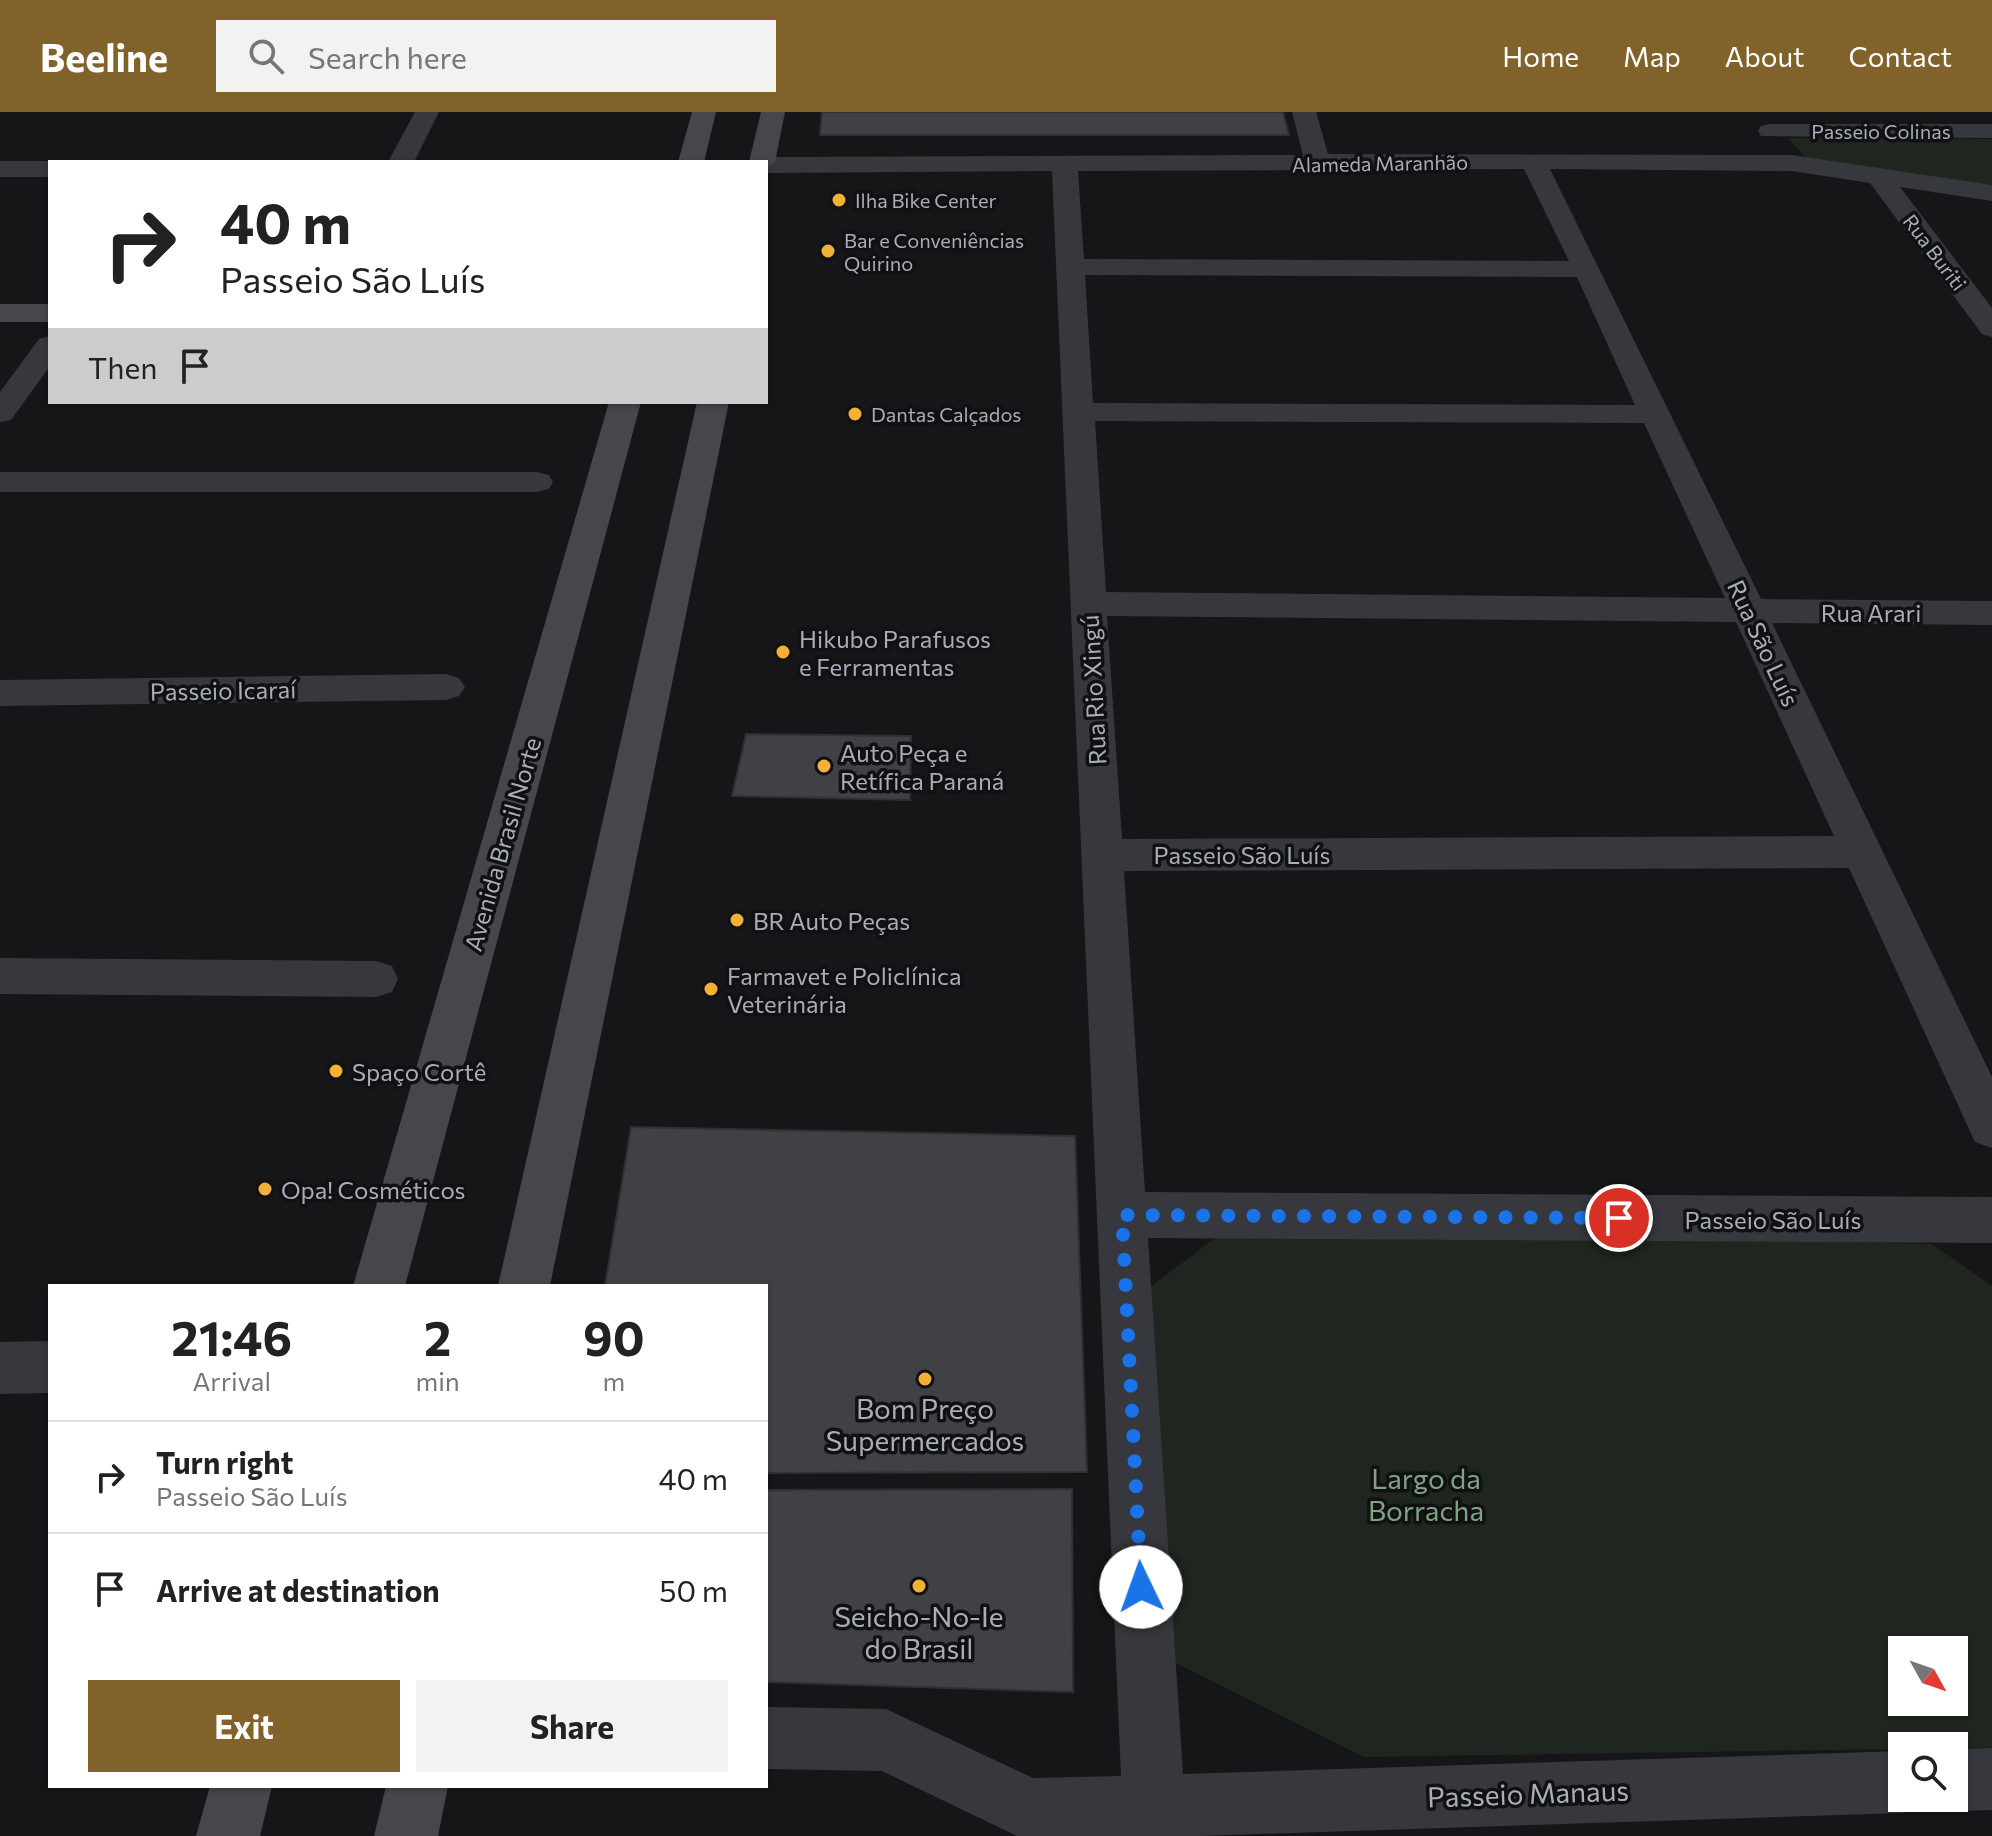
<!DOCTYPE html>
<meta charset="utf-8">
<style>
:root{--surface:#fff;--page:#f2f2f2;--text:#222;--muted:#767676;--line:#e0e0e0;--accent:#80622a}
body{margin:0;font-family:Commissioner,sans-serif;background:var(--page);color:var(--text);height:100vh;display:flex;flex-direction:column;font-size:30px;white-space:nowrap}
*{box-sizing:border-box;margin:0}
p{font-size:26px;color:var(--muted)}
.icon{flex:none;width:44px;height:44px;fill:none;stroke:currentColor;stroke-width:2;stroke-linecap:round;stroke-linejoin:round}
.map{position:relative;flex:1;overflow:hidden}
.sheet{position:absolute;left:48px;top:1172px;width:720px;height:504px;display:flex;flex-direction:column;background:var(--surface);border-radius:0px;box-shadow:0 2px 6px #0004}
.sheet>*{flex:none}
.guide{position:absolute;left:48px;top:48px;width:720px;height:244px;border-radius:0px;box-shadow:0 2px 6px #0004;background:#fff;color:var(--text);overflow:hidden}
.needle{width:52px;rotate:130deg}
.fabs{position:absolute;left:1888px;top:1524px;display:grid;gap:16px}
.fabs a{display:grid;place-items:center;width:80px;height:80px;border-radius:0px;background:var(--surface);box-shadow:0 2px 6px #0004;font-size:40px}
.pin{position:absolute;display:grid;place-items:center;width:68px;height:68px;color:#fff;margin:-34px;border:4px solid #fff;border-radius:50%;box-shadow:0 2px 8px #0007}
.me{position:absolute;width:88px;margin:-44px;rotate:357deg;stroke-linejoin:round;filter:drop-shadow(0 0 6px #0008)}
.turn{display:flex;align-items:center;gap:28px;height:168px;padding:0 40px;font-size:36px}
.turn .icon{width:104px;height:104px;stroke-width:2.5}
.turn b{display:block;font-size:56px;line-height:68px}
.then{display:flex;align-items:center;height:76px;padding:0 40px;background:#0003;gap:16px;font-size:30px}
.eta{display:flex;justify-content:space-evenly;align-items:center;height:136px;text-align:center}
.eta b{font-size:48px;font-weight:700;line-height:56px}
.cta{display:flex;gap:16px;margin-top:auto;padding:16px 40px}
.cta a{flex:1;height:92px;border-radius:0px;background:var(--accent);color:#fff;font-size:32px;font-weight:700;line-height:92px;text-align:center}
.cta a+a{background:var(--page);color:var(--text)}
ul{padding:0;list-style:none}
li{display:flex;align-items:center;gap:24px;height:112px;padding:0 40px;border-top:2px solid var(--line)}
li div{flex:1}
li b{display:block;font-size:30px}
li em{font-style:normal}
header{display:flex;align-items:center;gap:48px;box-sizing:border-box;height:112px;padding:0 40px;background:var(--accent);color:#fff}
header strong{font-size:38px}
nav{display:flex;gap:44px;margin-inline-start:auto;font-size:28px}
.search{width:560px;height:72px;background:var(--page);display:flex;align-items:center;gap:20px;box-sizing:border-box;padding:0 28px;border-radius:0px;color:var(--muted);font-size:30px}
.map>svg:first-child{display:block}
.green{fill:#1e261f;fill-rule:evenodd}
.building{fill:#404145;stroke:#303034;stroke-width:2}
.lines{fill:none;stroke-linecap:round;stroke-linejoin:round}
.street{fill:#37383d;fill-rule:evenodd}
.secondary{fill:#45474d;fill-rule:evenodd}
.route{stroke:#1a73e8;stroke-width:14;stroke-dasharray:0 25.2}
.poi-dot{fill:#f2b134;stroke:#111113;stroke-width:3}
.labels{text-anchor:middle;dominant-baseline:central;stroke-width:7;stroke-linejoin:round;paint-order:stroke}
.far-street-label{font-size:20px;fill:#a8adb8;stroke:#111113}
.far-poi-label{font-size:20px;fill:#a8adb8;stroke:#111113;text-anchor:start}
.street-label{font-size:24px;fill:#a8adb8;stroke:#111113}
.poi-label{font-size:24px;fill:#a8adb8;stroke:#111113;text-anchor:start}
.near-poi-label{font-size:28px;fill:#a8adb8;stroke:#111113}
.near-park-label{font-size:28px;fill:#7fa381;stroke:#111113}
.near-street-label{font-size:28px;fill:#a8adb8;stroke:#111113}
</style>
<header>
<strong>Beeline</strong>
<div class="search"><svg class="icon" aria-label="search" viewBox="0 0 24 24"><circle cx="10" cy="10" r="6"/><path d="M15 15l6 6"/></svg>Search here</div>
<nav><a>Home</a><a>Map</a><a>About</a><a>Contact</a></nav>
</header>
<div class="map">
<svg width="1992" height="1724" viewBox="0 0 1992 1724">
<rect width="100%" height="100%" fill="#161618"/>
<!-- green -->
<path class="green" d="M1788,26L1992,27V78L1806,46Z
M1229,1116L1932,1132L1992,1174V1636L1902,1634V1637L1364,1645L1174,1550L1141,1182ZM1902,1538H1954V1590H1902Z"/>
<!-- building -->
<path class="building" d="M822,0H1283L1289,23H820Z
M746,622L911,624L910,688L732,684Z
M631,1015L1075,1024L1087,1360L766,1361V1174H605Z
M1072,1377L1073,1580L766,1570V1378Z"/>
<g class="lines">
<!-- street -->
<path class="street" d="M415,0H439L414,50H388Z
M1292,0H1316L1328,42L1792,43L1992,73V89L1900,75L1992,196V225L1982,222L1870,71L1792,59L1550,57L1761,487L1992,489V513L1772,511L1992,965V1036L1975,1030L1849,756L1124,759L1145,1080L1992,1085V1131L1148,1126L1183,1662L1902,1639V1686H1927L1924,1692L1902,1701L1198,1724H1017L882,1659L766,1657V1595L886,1597L1033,1666L1121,1664L1052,59L766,61V50H755L766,45L1303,43ZM1524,57L1569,149L1084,147L1078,59ZM1085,163L1577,165L1635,293L1093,291ZM1095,309L1644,311L1725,486L1106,480ZM1107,504L1736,510L1834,724L1122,727Z
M1770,12H1992V26L1761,24L1758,19L1761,14Z
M0,49H50L53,50H50V65H0Z
M50,224V254L11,308L0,310V280L39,227Z
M0,360H537L549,363L553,370L549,377L537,380H0Z
M446,562L459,566L465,575L459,584L446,588L0,594V568Z
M0,846L376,849L392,854L398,867L392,880L376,885L0,882Z
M50,1229V1281L0,1282V1230Z
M1992,1636V1698L1954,1699L1932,1690L1930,1686H1954V1637Z"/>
<!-- secondary -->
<path class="secondary" d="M692,0H716L704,50H678Z
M761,0H785L775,50L766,57V50H749Z
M0,192H50V210H0Z
M609,290H641L405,1174H353Z
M697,290H729L550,1174H498Z
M210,1674H272L260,1724H196Z
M386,1674H448L438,1724H374Z"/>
</g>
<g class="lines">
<!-- route -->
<path class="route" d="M1141,1475L1122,1103L1619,1106"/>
</g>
<!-- markers -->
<g class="poi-dot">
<circle cx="839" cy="88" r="8"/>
<circle cx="828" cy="139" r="8"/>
<circle cx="855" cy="302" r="8"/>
<circle cx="783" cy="540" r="8"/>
<circle cx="824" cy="654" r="8"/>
<circle cx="737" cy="808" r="8"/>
<circle cx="711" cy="877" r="8"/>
<circle cx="336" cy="959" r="8"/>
<circle cx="265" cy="1077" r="8"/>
<circle cx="925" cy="1267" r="8"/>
<circle cx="919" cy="1474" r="8"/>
</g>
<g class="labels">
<!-- far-street labels -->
<g class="far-street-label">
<text x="1881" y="19">Passeio Colinas</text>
<text transform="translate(1380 51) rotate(-1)">Alameda Maranhão</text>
<text transform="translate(1935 140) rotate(53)">Rua Buriti</text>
</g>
<!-- far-poi labels -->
<g class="far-poi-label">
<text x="855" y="88">Ilha Bike Center</text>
<text x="844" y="128">Bar e Conveniências<tspan x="844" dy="23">Quirino</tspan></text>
<text x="871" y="302">Dantas Calçados</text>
</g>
<!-- street labels -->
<g class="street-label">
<text x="1871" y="500">Rua Arari</text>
<text transform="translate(1764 531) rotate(65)">Rua São Luís</text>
<text transform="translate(223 578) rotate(-1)">Passeio Icaraí</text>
<text transform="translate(1093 578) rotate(-93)">Rua Rio Xingú</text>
<text transform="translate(502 732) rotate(-74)">Avenida Brasil Norte</text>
<text x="1242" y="742">Passeio São Luís</text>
<text x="1773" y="1107">Passeio São Luís</text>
</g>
<!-- poi labels -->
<g class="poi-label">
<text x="799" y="526">Hikubo Parafusos<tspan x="799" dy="28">e Ferramentas</tspan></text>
<text x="840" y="640">Auto Peça e<tspan x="840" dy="28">Retífica Paraná</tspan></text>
<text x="753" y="808">BR Auto Peças</text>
<text x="727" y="863">Farmavet e Policlínica<tspan x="727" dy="28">Veterinária</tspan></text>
<text x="352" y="959">Spaço Cortê</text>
<text x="281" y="1077">Opa! Cosméticos</text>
</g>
<!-- near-poi labels -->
<g class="near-poi-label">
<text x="925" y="1296">Bom Preço<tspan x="925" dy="32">Supermercados</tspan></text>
<text x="919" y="1504">Seicho-No-Ie<tspan x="919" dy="32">do Brasil</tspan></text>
</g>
<!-- near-park labels -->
<g class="near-park-label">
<text x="1426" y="1366">Largo da<tspan x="1426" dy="32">Borracha</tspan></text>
</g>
<!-- near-street labels -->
<g class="near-street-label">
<text transform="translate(1528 1681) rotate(-2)">Passeio Manaus</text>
</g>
</g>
</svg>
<div class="fabs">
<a><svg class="needle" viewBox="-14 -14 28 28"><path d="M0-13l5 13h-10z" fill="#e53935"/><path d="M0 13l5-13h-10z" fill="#767676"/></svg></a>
<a><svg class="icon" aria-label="search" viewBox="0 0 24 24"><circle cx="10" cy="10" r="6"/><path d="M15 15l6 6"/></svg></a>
</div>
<div class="pin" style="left:1619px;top:1106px;background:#d93025"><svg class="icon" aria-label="arrive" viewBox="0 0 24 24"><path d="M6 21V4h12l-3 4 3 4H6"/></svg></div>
<svg class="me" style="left:1141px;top:1475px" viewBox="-20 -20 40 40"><circle r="19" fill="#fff"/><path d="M0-13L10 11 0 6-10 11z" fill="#1a73e8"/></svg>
<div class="guide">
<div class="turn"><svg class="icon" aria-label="right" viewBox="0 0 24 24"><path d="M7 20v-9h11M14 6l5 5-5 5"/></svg><div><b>40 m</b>Passeio São Luís</div></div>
<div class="then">Then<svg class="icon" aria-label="arrive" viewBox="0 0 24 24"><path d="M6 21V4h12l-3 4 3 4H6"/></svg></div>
</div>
<section class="sheet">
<div class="eta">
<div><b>21:46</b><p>Arrival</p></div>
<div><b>2</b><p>min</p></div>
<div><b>90</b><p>m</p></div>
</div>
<ul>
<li><svg class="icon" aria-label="right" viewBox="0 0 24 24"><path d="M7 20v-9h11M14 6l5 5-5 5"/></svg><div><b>Turn right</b><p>Passeio São Luís</p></div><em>40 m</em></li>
<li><svg class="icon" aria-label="arrive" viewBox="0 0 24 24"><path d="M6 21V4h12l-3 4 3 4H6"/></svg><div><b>Arrive at destination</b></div><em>50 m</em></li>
</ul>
<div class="cta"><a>Exit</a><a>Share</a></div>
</section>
</div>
